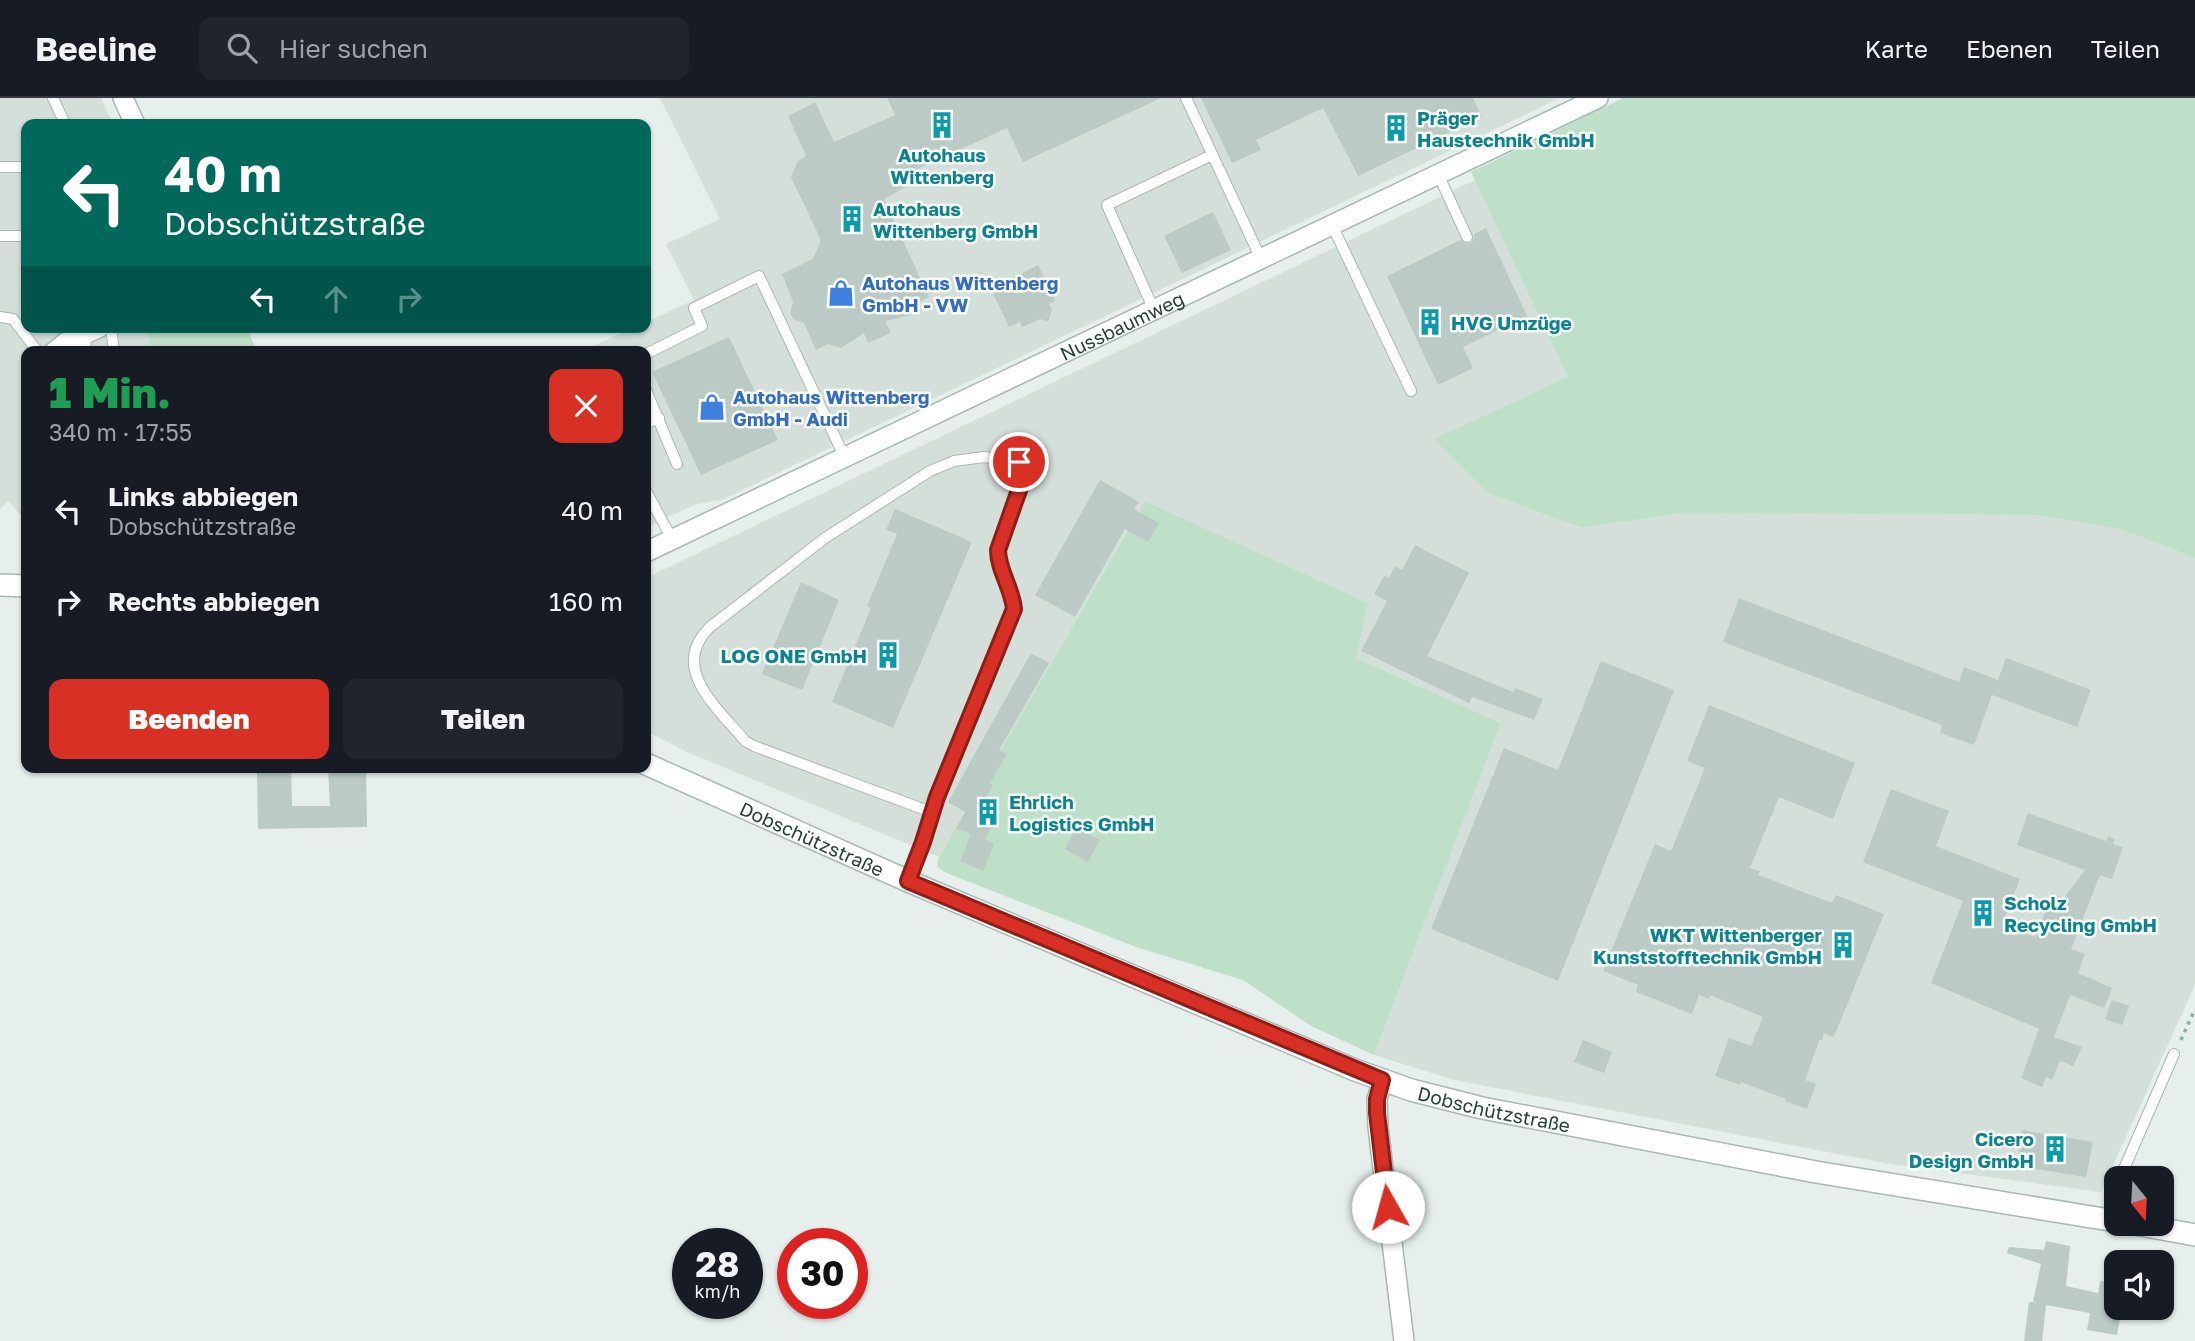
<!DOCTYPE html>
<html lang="de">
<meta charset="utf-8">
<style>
:root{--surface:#171b24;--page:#20242c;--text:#f1f3f6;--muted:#9ea1a6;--line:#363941;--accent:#d93025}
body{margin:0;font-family:"Golos Text",sans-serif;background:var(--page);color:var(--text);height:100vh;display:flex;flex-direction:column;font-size:26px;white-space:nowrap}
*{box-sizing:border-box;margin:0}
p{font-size:23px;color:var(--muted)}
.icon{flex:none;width:38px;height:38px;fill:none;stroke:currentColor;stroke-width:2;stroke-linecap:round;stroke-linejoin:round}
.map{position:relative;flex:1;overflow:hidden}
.drawer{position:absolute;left:21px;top:248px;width:630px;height:427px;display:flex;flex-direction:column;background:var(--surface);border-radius:14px;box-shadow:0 2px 5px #0004}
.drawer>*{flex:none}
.top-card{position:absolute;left:21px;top:21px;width:630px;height:214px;border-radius:14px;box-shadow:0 2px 5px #0004;background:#00695c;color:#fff;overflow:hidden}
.needle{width:46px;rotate:162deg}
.fabs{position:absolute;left:2104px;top:1068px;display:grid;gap:14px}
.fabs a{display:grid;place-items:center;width:70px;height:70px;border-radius:14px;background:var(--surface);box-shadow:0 2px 5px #0004;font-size:35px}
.speed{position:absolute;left:672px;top:1130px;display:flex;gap:14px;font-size:35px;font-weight:700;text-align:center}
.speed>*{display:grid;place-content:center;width:91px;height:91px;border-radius:50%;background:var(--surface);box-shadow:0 2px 5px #0004;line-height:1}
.speed small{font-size:18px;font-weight:400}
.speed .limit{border:10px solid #d22;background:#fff;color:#111}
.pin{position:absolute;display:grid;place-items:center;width:60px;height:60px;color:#fff;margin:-30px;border:4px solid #fff;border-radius:50%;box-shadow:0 2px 7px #0007}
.me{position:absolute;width:77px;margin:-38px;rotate:353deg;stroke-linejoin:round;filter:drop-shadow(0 0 5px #0008)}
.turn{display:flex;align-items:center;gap:24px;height:147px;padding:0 28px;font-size:32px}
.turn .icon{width:91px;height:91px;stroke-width:2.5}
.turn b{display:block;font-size:49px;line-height:60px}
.lanes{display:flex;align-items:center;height:66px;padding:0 28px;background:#0003;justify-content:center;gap:35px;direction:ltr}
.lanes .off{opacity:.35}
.round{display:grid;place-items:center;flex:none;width:74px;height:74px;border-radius:14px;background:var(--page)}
.headline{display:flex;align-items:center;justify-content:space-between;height:119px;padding:0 28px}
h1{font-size:42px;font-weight:800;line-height:52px;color:#1e9e55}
.primary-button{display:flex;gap:14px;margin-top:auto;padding:14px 28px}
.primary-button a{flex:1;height:80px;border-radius:14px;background:var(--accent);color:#fff;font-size:28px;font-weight:800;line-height:80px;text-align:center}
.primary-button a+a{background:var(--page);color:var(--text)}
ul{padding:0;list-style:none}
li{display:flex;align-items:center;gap:21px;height:91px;padding:0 28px}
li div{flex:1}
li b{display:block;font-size:26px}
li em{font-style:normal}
header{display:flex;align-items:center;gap:42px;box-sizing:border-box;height:98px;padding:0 35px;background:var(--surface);border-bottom:2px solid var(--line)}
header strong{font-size:33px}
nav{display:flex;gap:38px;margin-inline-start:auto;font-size:24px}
.search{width:490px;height:63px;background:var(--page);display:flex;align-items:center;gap:18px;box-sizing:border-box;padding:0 24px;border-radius:14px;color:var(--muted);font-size:26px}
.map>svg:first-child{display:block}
.built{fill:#d4dfda}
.green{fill:#bfe0c8}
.building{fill:#bbcac4}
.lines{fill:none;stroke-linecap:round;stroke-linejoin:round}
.service-casing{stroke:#a8b8b2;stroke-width:12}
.minor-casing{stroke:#a8b8b2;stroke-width:22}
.tertiary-casing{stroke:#a8b8b2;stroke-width:24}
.path{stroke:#86b3a5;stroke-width:3.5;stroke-dasharray:3.5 5;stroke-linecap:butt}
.service{stroke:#fff;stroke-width:10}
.minor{stroke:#fff;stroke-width:19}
.tertiary{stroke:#fff;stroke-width:21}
.route-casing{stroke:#8d1f18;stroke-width:18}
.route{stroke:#d93025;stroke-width:12}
.labels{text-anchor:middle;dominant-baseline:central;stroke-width:5;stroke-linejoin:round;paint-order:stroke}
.culture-label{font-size:19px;font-weight:bold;fill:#0d838f;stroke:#f7fbf9;text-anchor:start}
.shop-label{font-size:19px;font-weight:bold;fill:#366cbe;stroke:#f7fbf9;text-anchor:start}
.street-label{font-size:19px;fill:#24423a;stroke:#f7fbf9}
</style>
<header>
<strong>Beeline</strong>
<div class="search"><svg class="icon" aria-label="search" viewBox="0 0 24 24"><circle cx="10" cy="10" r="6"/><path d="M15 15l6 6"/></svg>Hier suchen</div>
<nav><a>Karte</a><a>Ebenen</a><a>Teilen</a></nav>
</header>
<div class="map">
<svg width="2195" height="1243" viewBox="0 0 2195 1243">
<rect width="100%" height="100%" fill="#e6efeb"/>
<!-- built -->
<path class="built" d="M0,0H101L113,26H26V229H147L150,254H26V423L8,403L0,411Z
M660,0H1560L722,402L696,406L646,430V254H581L634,229H646V224L694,202L666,146L720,121Z
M1475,82L1569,279L1435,341L1489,396L1582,430L1680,415L2038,417L2123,432L2195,460V887L2101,1094L1890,1066L1454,982L1374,957L1501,625L1355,560L1367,505L1145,403L939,759L687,654L646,633V480Z"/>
<!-- green -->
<path class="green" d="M1623,0H2195V460L2123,432L2038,417L1680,415L1582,430L1489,396L1434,341L1568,279L1471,74Z
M147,229H247L257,254H150Z
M1145,403L1368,505L1356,560L1501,625L1374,957L1311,928L1243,882L1136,849L944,774L937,768L939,759Z"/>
<!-- building -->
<path class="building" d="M887,0H1161L1023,64L1007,30L902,78L906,89L884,101L929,199L916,205L911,217L885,223L891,235L868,245L864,235L841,250L828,246L816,252L804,225L795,222L790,216L793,203L782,176L813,161L821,142L791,79L798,63L806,58L788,18L815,4L834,44L895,17Z
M1201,0H1473L1482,19L1358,78L1323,10L1256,42L1261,52L1232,65Z
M1213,114L1231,152L1182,175L1164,138Z
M1486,130L1527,218L1463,249L1473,270L1438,287L1387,178L1460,142L1466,146L1471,145L1474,140V136Z
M1038,167L1055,203L1049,206L1052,211L1048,224L1040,221L1022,229L1020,224L1009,229L993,196L1006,190L1004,184Z
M729,239L778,342L701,377L652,274Z
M1100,382L1139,404L1134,411L1159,425L1148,444L1125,431L1075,519L1035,497Z
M895,411L972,444L893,630L832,604L871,510L867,508L897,436L886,432Z
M1415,447L1469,475L1427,558L1513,594L1515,590L1543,601L1534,622L1472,599L1469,605L1361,553L1387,503L1374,496L1384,478L1389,480L1395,468L1402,472Z
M801,484L839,502L802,592L762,576Z
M1739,500L1959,584L1964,569L1998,582L2006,560L2091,592L2077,629L1992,597L1974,647L1940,635L1942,627L1723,544Z
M1031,555L1049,565L999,652L1007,656L990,685L993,687L983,706L999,713L986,740L981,739L994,746L983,773L960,763L971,736L956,731L965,714L948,704Z
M1601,563L1674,592L1558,883L1431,831L1504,650L1558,672Z
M1709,607L1855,665L1833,721L1779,699L1750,770L1760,773L1758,777L1832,805L1836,797L1884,816L1834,939L1824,935L1822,942L1820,941L1805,982L1816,986L1807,1011L1785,1003L1786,1001L1741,984L1740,987L1715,978L1729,940L1751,948L1763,919L1710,897L1709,901L1699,897L1692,916L1636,894L1638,887L1603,873L1655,746L1671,753L1705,670L1687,663Z
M257,670H291L292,708H330L328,670H366L367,729L258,731Z
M1891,691L1949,713L1936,748L2020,781L2002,827L2036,839L2052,795L2064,800L2085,772L2017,747L2028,715L2106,743L2109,738L2115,741L2113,746L2123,749L2112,781L2100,777L2071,851L2085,856L2078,875L2112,890L2104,910L2070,897L2054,939L2082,949L2073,968L2060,963L2052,982L2046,979L2042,989L2021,980L2039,931L1931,885L1963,803L1863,764Z
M1076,730L1100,742L1088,764L1065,751Z
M2112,902L2129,908L2122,927L2105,921Z
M1583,942L1612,954L1604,975L1574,964Z
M2022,1032L2093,1044L2086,1079L2029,1070L2031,1059L2018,1057Z
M2046,1143L2070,1148L2066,1188L2098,1195L2100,1183L2116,1185V1209H2122L2117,1237L2087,1232L2090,1215L2046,1207L2042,1243H2024L2029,1204L2039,1205L2033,1204L2041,1166L2007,1155L2009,1149L2044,1152Z"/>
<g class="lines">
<defs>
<path id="service" d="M53,0L65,26
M1186,0L1261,161
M0,69H26
M1438,76L1467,139
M1332,127L1411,293
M0,138H26
M1154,212L1107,107L1212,57
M0,219L13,221L38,254
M111,229L114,254
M85,236L86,254
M646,256L702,228L694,210L759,178L844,358
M646,292L677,366
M646,325L659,320
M646,393L672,441
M908,783L923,744L937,699L1014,511C1012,490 998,472 998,452L1024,378V371L1019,364L984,359L954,363L930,373L825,440L710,529C668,570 718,610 745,643L754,648L931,714
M2120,1080L2174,956
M2108,1122L2116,1092"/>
<g id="minor">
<path d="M123,0L135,26"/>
<path d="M54,254L65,245L100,229"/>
<path id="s1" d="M646,454L1598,0"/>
<path d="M1383,982L1377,1001L1378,1029L1404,1243"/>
</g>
<g id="tertiary">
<path d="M0,487L26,488"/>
<path id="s2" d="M646,666L908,783L1355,972L1411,992L1482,1010L1816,1074L2116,1123"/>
<path d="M2129,1125L2195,1137"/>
</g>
</defs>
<!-- service casing -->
<use href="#service" class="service-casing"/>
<!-- minor casing -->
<use href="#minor" class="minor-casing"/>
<!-- tertiary casing -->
<use href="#tertiary" class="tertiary-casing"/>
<!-- path -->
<path class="path" d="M2181,942L2195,911"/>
<!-- service -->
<use href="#service" class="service"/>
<!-- minor -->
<use href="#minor" class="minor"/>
<!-- tertiary -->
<use href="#tertiary" class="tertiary"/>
</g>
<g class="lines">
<defs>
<path id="route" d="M1019,364L1024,371V378L998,452C998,472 1012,490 1014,511L937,699L923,744L908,783L1382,982L1377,1001V1015L1388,1109"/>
</defs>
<!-- route casing -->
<use href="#route" class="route-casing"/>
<!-- route -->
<use href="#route" class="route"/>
</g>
<!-- icons -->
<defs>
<symbol id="building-bare" viewBox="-9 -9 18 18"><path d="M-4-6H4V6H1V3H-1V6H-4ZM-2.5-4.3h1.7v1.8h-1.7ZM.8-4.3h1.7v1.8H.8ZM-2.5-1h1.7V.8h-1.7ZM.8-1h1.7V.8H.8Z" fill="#0f9aa8" stroke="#f7fbf9" stroke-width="2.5" paint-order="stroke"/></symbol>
<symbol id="shop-bare" viewBox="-9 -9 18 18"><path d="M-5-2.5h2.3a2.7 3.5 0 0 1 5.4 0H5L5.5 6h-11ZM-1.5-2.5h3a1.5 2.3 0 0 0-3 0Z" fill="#3f7fe0" stroke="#f7fbf9" stroke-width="2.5" paint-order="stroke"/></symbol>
</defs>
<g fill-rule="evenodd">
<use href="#building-bare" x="923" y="8" width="38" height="38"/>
<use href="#building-bare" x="1377" y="11" width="38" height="38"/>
<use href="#building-bare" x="833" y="102" width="38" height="38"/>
<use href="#shop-bare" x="822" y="176" width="38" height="38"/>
<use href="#building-bare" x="1411" y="205" width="38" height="38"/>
<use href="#shop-bare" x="693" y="290" width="38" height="38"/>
<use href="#building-bare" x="869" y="538" width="38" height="38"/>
<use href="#building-bare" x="969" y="695" width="38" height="38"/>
<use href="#building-bare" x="1964" y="796" width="38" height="38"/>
<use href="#building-bare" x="1824" y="828" width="38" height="38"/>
<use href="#building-bare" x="2036" y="1032" width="38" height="38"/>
</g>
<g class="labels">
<!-- culture labels -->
<g class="culture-label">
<text x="1417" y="19">Präger<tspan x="1417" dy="22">Haustechnik GmbH</tspan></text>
<text x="942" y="56" text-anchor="middle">Autohaus<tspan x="942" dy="22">Wittenberg</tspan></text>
<text x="873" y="110">Autohaus<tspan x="873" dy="22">Wittenberg GmbH</tspan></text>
<text x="1451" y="224">HVG Umzüge</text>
<text x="867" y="557" text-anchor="end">LOG ONE GmbH</text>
<text x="1009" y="703">Ehrlich<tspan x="1009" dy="22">Logistics GmbH</tspan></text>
<text x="2004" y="804">Scholz<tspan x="2004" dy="22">Recycling GmbH</tspan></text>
<text x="1822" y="836" text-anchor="end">WKT Wittenberger<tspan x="1822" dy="22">Kunststofftechnik GmbH</tspan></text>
<text x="2034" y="1040" text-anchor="end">Cicero<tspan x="2034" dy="22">Design GmbH</tspan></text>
</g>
<!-- shop labels -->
<g class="shop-label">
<text x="862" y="184">Autohaus Wittenberg<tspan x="862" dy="22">GmbH - VW</tspan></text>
<text x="733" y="298">Autohaus Wittenberg<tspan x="733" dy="22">GmbH - Audi</tspan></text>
</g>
<!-- street labels -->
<g class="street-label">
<text stroke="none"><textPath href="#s1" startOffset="527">Nussbaumweg</textPath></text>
<text stroke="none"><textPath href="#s2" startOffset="182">Dobschützstraße</textPath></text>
<text stroke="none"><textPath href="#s2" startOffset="917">Dobschützstraße</textPath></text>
</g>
</g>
</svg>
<div class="fabs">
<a><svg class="needle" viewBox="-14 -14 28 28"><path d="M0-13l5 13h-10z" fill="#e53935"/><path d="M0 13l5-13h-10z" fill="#9ea1a6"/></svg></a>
<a><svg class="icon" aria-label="sound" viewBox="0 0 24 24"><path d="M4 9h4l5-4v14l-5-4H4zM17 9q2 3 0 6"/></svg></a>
</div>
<div class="speed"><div>28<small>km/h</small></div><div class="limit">30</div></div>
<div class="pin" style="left:1019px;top:364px;background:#d93025"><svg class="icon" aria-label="arrive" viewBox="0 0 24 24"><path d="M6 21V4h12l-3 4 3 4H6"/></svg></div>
<svg class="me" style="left:1388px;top:1109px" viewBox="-20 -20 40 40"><circle r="19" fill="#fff"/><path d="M0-13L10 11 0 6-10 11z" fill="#d93025"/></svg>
<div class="top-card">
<div class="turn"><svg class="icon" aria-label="left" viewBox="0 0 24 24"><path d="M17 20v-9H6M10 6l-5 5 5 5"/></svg><div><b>40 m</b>Dobschützstraße</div></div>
<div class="lanes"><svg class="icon" aria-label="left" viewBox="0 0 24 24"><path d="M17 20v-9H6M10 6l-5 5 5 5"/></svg><svg class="icon off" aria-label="ahead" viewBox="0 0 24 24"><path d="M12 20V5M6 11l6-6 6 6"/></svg><svg class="icon off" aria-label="right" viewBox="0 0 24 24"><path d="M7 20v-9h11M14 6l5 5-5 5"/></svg></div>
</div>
<section class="drawer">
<div class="headline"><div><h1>1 Min.</h1><p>340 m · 17:55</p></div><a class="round" style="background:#d93025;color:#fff"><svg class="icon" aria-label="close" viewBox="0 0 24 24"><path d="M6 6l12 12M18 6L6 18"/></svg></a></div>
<ul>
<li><svg class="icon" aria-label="left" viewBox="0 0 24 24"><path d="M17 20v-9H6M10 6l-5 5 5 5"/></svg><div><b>Links abbiegen</b><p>Dobschützstraße</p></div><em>40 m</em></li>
<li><svg class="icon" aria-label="right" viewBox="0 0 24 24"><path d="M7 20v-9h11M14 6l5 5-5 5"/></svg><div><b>Rechts abbiegen</b></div><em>160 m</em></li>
</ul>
<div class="primary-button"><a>Beenden</a><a>Teilen</a></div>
</section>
</div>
